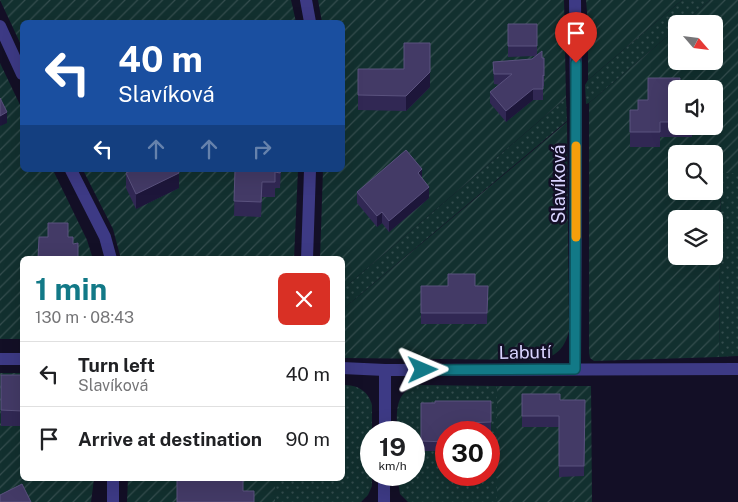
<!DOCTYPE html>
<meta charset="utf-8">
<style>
:root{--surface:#fff;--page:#f6f6f6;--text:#202124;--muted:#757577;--line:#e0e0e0;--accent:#127987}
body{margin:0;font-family:"Public Sans",sans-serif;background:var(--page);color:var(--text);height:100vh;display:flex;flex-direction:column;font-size:19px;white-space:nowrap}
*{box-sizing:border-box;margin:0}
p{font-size:16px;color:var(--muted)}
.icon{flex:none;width:28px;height:28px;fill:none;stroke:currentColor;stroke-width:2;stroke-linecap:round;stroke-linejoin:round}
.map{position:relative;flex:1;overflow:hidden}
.details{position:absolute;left:20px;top:256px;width:325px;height:225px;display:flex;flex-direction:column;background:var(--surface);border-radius:8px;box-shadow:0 5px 20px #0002}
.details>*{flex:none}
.hud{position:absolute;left:20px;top:20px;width:325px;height:152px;border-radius:8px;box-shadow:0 5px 20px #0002;background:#1a4fa0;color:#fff;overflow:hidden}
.needle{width:32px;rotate:118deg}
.buttons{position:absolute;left:668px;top:15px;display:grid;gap:10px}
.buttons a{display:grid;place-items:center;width:55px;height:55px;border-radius:8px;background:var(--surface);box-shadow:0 5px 20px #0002;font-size:25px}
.speed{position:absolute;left:360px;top:421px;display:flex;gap:10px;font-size:25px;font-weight:700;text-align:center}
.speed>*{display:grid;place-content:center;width:65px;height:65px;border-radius:50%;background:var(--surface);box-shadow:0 5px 20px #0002;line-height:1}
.speed small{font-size:12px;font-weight:400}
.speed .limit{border:8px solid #d22;background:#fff;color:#111}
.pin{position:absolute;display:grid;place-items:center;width:42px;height:42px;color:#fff;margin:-51px -21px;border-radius:50% 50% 50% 0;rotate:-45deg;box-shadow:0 0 5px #0007}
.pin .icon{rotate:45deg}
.me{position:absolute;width:55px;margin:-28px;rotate:89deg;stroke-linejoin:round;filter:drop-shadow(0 0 4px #0008)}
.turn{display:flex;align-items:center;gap:18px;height:105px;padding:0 15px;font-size:22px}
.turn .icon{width:65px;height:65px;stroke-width:2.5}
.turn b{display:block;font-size:35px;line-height:42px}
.lanes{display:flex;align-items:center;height:48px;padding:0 15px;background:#0003;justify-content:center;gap:25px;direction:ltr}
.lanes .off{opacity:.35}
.round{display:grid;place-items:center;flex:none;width:52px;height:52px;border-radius:8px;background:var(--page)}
.summary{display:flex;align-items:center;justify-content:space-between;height:85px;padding:0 15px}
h1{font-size:30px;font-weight:700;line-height:38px;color:var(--accent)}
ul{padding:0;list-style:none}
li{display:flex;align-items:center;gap:15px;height:65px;padding:0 15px;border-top:1px solid var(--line)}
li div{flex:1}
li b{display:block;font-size:19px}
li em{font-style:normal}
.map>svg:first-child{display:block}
.grass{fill:url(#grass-dots);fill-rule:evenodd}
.garden{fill:url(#garden-furrows);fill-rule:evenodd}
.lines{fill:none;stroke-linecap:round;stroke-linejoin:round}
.minor{stroke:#3d3a85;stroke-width:12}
.wall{fill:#312854}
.shaded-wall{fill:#1d163a}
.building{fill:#433a66;stroke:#5a527e}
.route-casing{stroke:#0c4f58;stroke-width:12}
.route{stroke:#127987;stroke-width:9}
.slow{stroke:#f59e0b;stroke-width:9}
.labels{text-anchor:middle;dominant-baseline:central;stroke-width:5;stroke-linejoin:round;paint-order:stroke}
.street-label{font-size:18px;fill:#d9d4ff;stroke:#130f26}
</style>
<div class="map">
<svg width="738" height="502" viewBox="0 0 738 502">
<defs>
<pattern id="grass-dots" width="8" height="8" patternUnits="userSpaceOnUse" patternTransform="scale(1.25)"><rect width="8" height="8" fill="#12302f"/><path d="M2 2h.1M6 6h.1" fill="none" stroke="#344d4e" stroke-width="1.8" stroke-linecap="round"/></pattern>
<pattern id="garden-furrows" width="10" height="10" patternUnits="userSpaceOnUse" patternTransform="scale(1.25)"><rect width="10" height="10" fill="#12302f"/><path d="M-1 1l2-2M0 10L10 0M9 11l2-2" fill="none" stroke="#344d4e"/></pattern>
</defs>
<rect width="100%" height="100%" fill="#130f26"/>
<!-- grass -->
<path class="grass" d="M682,0H710L682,24H676V29L589,103L586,104L585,85L588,80Z
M566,98L567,121L343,309V289Z
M721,173H738V356L719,357Z
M343,385C357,385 368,390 372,405V486L368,495L361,502H275V479H342Z
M418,385L497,386V502H408L400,494L397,475H414V432H397C397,412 394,392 418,385ZM446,432H489V475H446Z"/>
<!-- garden -->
<path class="garden" d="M0,0H291L296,22H22V47Z
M318,0H564L566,98L343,289L342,259H320L323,170H342V22H322Z
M586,0H682L588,80V24Z
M710,0H738V173H721L719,357L594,361L590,358L589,353V103L676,29V61H714V24H682ZM676,89H714V126H676ZM676,154H714V191H676ZM676,219H714V256H676Z
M0,63L22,109V170H53L87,240L93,259H22V339H0Z
M567,122L569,331C565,347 558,355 542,360L343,358V309Z
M83,170H298L294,259H121L113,229Z
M0,373H22V479H94L91,502H0Z
M497,386H591L592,502H497Z
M128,479H275V502H127Z"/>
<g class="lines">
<!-- minor -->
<path class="minor" d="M306,0L310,22
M575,0L576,100L575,369
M0,26L22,74
M71,170L105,237L111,259
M307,259L310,170
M0,359H22
M342,368L385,370L738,369
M385,432V370
M113,502V479
M384,502V475"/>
</g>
<!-- wall -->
<path class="wall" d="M508,24H537V55L542,58H544V86H543V100H533L506,122L490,103V92L500,85L494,84L493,62L532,59L535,56L508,57Z
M358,69L430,87L406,111L358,110Z
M676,89V126H692V137H660V147H630V110H638Z
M131,170H178L179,188L136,209L126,188V173Z
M235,170H281L280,188H275V197H262L261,217L234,216Z
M422,179L429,198L389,232L382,223L377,227L357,203V192Z
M421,286H488L487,324H421Z
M1,375H22V426H1Z
M522,394L560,400H585L584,476L559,477V427H522Z
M491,401V432H446V451H421V403Z"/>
<!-- shaded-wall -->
<path class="shaded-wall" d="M430,72V87L406,111V96Z
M533,89V100L506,122V111Z
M7,112V123L0,126V116Z
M422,169V180L418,173Z
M179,173V188L136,209V194Z
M429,187V198L389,232V221Z
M382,212V223L377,227V216Z"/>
<!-- building -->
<path class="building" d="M508,24H537V46H508Z
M404,43H430V72L406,96L358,95V69H404Z
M542,51V58H544V76L543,75V89H533L506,111L490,92L512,74H494L493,62L532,59Z
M648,78H680L679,89H680H676V122H660V132H630V110H638V100H648Z
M0,98L7,112L0,116Z
M406,150L422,169L418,173L429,187L389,221L382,212L377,216L357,192Z
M132,170H178L179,173L136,194L126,173Z
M235,170H281L280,173L275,172V182H262L261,202L234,201Z
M48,223H68V237H73V244L78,243V259H38L39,237H48Z
M448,274H475V286H488L487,313H421V286H448Z
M1,375H22V411L1,410Z
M522,394H560V400H585L584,466H559V416H522Z
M435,401H491V422L462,423V432H446V442L421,441V403H435Z
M177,479H243V491H254V502H177Z
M22,484L31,502H0V495Z"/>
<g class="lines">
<defs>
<path id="route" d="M423,370L575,369L576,63"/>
</defs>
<!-- route casing -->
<use href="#route" class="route-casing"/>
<!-- route -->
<use href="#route" class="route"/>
<!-- slow -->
<path class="slow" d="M576,237V146"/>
</g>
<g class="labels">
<!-- street labels -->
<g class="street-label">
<text transform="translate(558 184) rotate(-90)">Slavíková</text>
<text transform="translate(525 352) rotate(-1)">Labutí</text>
</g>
</g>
</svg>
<div class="buttons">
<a><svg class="needle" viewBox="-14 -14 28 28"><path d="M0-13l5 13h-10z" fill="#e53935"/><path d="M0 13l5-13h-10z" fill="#757577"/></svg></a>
<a><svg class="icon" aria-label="sound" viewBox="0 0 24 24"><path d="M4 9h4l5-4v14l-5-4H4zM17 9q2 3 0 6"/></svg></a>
<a><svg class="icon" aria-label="search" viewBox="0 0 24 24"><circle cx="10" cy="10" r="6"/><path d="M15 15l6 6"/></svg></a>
<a><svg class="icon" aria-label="layers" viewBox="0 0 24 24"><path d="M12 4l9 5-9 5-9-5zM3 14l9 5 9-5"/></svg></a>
</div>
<div class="speed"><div>19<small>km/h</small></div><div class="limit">30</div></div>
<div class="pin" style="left:576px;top:63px;background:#d93025"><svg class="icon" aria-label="arrive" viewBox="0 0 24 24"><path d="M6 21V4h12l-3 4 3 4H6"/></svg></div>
<svg class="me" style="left:423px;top:370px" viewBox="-20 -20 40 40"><path d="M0-17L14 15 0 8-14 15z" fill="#127987" stroke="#fff" stroke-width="4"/></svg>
<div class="hud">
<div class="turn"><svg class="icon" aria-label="left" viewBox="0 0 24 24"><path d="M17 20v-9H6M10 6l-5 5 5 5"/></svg><div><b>40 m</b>Slavíková</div></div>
<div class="lanes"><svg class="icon" aria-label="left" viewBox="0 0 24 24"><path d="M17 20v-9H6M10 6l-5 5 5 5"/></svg><svg class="icon off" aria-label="ahead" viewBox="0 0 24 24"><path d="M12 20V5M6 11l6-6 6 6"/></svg><svg class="icon off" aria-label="ahead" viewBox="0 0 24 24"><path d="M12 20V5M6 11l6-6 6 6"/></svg><svg class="icon off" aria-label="right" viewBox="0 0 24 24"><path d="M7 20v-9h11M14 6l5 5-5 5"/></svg></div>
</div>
<section class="details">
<div class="summary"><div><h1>1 min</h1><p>130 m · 08:43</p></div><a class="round" style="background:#d93025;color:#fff"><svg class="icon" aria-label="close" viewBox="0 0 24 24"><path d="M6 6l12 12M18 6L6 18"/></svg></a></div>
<ul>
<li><svg class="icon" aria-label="left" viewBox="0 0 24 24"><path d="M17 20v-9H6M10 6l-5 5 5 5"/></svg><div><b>Turn left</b><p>Slavíková</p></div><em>40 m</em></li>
<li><svg class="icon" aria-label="arrive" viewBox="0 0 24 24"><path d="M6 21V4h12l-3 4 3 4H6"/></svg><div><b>Arrive at destination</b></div><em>90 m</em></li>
</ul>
</section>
</div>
